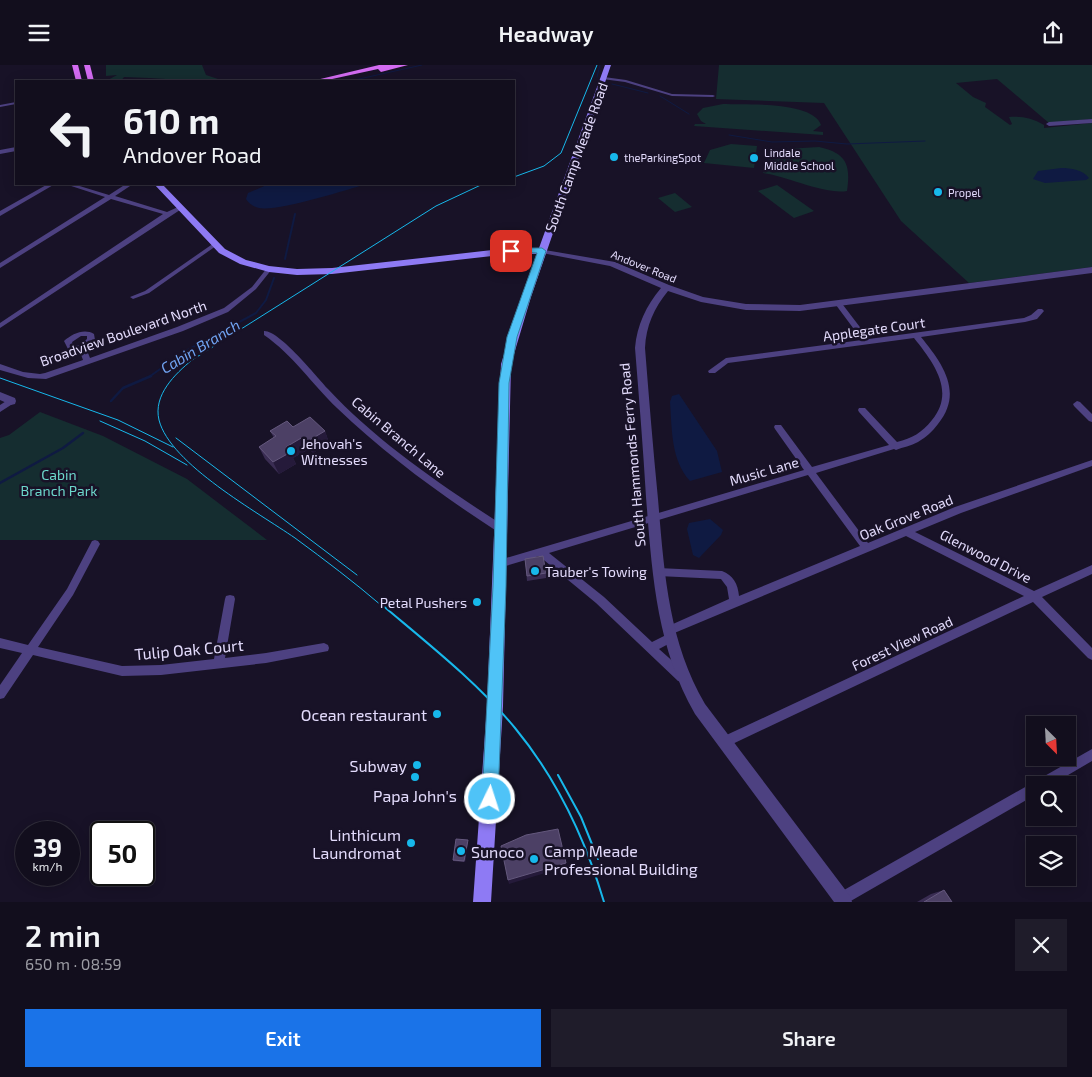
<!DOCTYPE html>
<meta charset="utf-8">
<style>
:root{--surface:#120e1d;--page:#1f1c2a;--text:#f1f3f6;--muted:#9c9ca4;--line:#312e3b;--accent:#1a73e8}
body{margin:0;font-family:"Exo 2",sans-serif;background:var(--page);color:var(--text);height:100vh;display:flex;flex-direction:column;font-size:19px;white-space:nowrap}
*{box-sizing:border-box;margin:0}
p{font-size:16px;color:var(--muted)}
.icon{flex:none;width:28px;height:28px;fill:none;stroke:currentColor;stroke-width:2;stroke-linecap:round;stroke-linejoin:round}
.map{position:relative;height:837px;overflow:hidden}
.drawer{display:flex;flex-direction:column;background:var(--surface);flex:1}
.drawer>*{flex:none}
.hud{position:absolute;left:15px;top:15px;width:500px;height:105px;border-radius:0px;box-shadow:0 2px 12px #0003,0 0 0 1px var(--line);background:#120e1d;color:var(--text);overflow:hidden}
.needle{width:32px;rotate:156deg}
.controls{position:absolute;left:1026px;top:651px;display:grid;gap:10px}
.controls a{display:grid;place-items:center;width:50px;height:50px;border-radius:0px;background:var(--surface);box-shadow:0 2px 12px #0003,0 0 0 1px var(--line);font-size:25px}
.speed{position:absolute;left:15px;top:756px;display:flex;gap:10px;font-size:25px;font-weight:700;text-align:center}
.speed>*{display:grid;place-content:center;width:65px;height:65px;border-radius:50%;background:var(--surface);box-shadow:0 2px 12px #0003,0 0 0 1px var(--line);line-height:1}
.speed small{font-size:12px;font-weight:400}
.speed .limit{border:2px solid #111;border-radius:8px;background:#fff;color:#111}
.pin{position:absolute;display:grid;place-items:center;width:42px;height:42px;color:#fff;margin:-21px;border-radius:10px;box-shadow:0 2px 8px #0006}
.me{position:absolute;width:55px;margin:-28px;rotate:4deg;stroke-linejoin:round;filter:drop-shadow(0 0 4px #0008)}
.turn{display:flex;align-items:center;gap:18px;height:105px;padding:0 25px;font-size:22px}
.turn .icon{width:65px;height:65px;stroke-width:2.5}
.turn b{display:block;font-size:35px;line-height:42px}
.round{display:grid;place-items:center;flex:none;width:52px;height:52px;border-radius:0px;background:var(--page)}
.headline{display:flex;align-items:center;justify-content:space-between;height:85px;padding:0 25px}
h1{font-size:30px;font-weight:600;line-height:38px}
.cta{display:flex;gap:10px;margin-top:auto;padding:10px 25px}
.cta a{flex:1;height:58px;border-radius:0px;background:var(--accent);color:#fff;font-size:20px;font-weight:600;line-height:58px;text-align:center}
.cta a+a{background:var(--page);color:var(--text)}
header{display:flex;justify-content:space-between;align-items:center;height:65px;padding:0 25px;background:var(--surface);font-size:22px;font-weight:600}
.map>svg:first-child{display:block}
.green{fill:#152d30}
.water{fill:#0f1a42}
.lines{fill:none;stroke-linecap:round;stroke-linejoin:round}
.stream-far2{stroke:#0f1a42;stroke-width:1}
.stream-far1{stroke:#0f1a42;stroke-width:2}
.stream{stroke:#0f1a42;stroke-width:2.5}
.minor{fill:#4d4181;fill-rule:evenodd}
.tertiary{fill:#4d4181;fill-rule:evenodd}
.secondary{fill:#8e7af4;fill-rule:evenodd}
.primary{fill:#d36bf2;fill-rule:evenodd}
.tram-far1{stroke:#17b8eb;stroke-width:1}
.tram{stroke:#17b8eb;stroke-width:2}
.wall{fill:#3a2d53}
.shaded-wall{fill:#251a3a}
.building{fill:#4c4065;stroke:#64587d}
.route{fill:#4fc3f7;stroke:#337fa1}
.poi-dot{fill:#17b8eb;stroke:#181227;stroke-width:2}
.labels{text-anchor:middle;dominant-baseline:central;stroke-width:5;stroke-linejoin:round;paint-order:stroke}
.far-poi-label{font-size:11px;fill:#e3dbfc;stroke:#181227;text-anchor:start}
.far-street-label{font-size:11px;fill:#e3dbfc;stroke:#181227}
.street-label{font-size:14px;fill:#e3dbfc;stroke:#181227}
.poi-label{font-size:14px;fill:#e3dbfc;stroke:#181227;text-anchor:start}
.park-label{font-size:14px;fill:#6cd7cb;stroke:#181227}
.water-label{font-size:15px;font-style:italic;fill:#71a4f3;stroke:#181227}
.near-street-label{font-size:16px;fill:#e3dbfc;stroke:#181227}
.near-poi-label{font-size:16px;fill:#e3dbfc;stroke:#181227;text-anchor:end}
</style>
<header><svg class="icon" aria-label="menu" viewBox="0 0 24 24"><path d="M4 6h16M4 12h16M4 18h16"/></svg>Headway<svg class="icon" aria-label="share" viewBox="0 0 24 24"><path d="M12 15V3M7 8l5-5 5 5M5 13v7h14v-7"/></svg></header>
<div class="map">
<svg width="1092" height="837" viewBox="0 0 1092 837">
<rect width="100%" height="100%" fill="#181227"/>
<!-- green -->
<path class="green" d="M106,0H202L206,10L224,16C191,16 158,13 124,12L121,16H106L117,10L106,11Z
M719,0H1092V54L1049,58L997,14L956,18L973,32L986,38L985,42L1010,60L1012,59L1009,52C1022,51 1032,53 1044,60V63L1092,58V202L969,218L901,156L824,38L716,34Z
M723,39C745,40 813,36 821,60L813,66L823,67V70L694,61L695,59H706L701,56L697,49L703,43Z
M731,79L757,81L754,103L704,98L710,85Z
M819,82C846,88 851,99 847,126C826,130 786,111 763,108L765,98L773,90L786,84Z
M777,120L814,146L794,153L758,126Z
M675,128L692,142L675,147L658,133Z
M40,347L103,371L187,414L267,475H0V373L9,370Z"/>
<!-- water -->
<path class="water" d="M1061,103C1071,103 1083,105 1089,113L1086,115L1045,118L1033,114L1038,106Z
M269,119H366C347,125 276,147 259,143C254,142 249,139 246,134L248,128Z
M679,329L717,386L722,407L690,416C671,395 672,365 670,337L672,331Z
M710,454L723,465L721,470L699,493L693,490L687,464L689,458Z"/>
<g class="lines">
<!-- stream-far2 -->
<path class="stream-far2" d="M597,12L600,0
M350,16L422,0
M612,19L648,28
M660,31L689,49
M729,70L772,77L815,76L847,79L925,76"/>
<!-- stream-far1 -->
<path class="stream-far1" d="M285,194L295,149
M149,312L184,287L256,248L266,235L274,213"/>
<!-- stream -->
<path class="stream" d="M111,336L123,323L151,311
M0,418L63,383L83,368"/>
<!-- minor -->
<path class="minor" d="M604,12L626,15L672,29L713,30L715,31L713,32L672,31L625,17L602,14V12Z
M16,37V39L0,42V40Z
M1092,54V58L1049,61L1046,59L1049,57Z
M16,82V86L0,89V85Z
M48,119H55L0,151V146Z
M65,119H73L109,130L126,119H133L115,131L167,147L178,142L183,143L0,263V258L163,149L111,134L0,203V198L105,132Z
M214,178L216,179V181L149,228L133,234L130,232L145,226Z
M269,202L272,204L256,224L228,247L183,266L46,314L28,313L0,305V299L23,307L40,309L45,308L83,295L79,284H68L64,276C72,269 84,263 94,269L95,275L86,283L90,293L177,262L224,243L252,222L267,203ZM81,271H87V274L80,280H73L72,277Z
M836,236H840L869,274L1024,253L1031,250L1038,244H1042L1044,246L1037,254L1025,257L921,272C942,298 964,327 938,359C933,366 925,373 918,377C911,381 903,382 896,385L894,384L816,408L868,478L955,442L1092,395V401L961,448L915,467L1034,526L1092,500V509L1042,532L1092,583V595L1088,593L1033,537L724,683L720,681L718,677L720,673L1024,531L906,471L672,569L675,573L674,576L659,584L686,608L687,612L686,616L682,617L678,616L596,538L539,491L499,503L496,502L494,499L496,496L804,405L775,364L774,362L775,360H781L812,402L889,380L859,347L858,345L859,343H865L897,377C912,373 922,368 932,355C956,326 933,297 914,273L728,298L715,308H709L708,306L726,293L862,275L836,240ZM808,410L860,481L739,531C738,519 733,510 722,506L658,503L655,504L653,507L655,510L658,511L721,514L727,522L729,534L664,563L663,566L666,570L652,577L604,532L549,488Z
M264,266C279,265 317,312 328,324C377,377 444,422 504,461L506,464L504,467L501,468L498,467C441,430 386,390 337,343C312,319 293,290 264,270Z
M11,333L14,334L15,336L14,338L0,347V340Z
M1077,336L1080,337L1092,349V357L1089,356L1074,341L1073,339Z
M95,475L98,476L100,479L73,530L38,582L122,601L161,600L214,594L225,534L226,531L230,530L234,531L235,534L225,593L266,588L324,578L328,580L329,583L328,586L266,598L161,610L122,611L33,590L4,633L0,634V620L22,588L0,583V573L28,580L67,524L92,476Z
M1092,684V696L1051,720H1035V730L849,837H837L836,834L837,829Z"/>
<!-- tertiary -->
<path class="tertiary" d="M539,184L615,197L669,220L703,232L746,239L800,240L1092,202V208L800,246L746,245L701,237L668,226C654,243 646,261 645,283C649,333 653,384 658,434C664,505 668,576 705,639L850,831L852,837H834L695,649C656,581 652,507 646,432C643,382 639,333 635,283C637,260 646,241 661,223L610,201L542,188L538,186Z
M0,327L15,333L16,336L15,339L11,340L0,335Z"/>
<!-- secondary -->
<path class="secondary" d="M605,0H611L531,232L511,299L503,641L491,837H473L487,641L501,299L537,189H511L332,209L297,210L269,207L240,199L219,188L154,119H162L225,184L246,195L269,201L297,204L332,203L511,183H539Z"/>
<!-- primary -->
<path class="primary" d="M72,0H78L82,16H76Z
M84,0H90L94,16H88Z
M379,0H408L381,7L378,4L323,16H312Z"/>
<!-- tram-far1 -->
<path class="tram-far1" d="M514,112L544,101L561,88L597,0
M0,313L118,355L173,382
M100,356L145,376L187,400
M176,373L357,510
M382,541C354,517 325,495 295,473C259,448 170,399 159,355C153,330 175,309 192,295L436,141L483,119"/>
<!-- tram -->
<path class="tram" d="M381,539C427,578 476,616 515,663C557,714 585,773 604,837
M558,710L581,752L598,794"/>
</g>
<!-- wall -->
<path class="wall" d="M293,362L325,366L329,378L313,388L309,384L293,393L296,399L279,409L265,394L259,382L274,373L270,366Z
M525,494L546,508V513L527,516Z
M468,776L465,797L453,796V795Z
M944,825L952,837H917L931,829Z"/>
<!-- shaded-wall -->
<path class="shaded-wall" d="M325,366L329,378L313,388L308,376Z
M303,372L309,384L293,393L296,399L279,409L273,397L286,382Z
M468,775V776L465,797L464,796Z
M566,798L565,802L509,819L508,815Z"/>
<!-- building -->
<path class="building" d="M310,352L325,366L308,376L303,372L286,382L291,387L273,397L259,382L276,371L270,366L287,356L293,362Z
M543,491L546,508L527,511L525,494Z
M558,764L566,798L508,815L501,781L526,770Z
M456,774L468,775L464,796L453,795Z
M944,825L952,837H924Z"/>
<!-- route -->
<path class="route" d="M511,183H542L546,186L517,272L509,318L506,521L498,734L495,740L490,742L484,740L482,734L493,521L499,318L507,272L537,188L508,187L507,186Z"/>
<!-- markers -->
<g class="poi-dot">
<circle cx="614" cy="92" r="5"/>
<circle cx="754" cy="93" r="5"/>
<circle cx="938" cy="127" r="5"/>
<circle cx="291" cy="386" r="5"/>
<circle cx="535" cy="506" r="5"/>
<circle cx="477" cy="537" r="5"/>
<circle cx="437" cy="649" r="5"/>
<circle cx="417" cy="700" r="5"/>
<circle cx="415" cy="712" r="5"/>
<circle cx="411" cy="778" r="5"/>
<circle cx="461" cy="786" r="5"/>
<circle cx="534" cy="794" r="5"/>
</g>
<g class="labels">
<!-- far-poi labels -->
<g class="far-poi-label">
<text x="764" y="87">Lindale<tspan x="764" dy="13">Middle School</tspan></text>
<text x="624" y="92">theParkingSpot</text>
<text x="948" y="127">Propel</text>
</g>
<!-- far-street labels -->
<g class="far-street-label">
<text transform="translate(644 201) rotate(22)">Andover Road</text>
</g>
<!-- street labels -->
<g class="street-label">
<text transform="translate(576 92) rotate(-70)">South Camp Meade Road</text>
<text transform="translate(874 264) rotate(-8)">Applegate Court</text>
<text transform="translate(123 268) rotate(-19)">Broadview Boulevard North</text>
<text transform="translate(399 372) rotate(40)">Cabin Branch Lane</text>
<text transform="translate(632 390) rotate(-95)">South Hammonds Ferry Road</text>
<text transform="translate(764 406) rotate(-16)">Music Lane</text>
<text transform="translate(906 452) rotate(-22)">Oak Grove Road</text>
<text transform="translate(986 491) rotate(27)">Glenwood Drive</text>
<text transform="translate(902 578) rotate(-25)">Forest View Road</text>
</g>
<!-- poi labels -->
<g class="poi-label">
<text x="301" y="378">Jehovah's<tspan x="301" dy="16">Witnesses</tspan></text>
<text x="545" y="506">Tauber's Towing</text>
<text x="467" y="537" text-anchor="end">Petal Pushers</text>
</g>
<!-- park labels -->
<g class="park-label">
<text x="59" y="409">Cabin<tspan x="59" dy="16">Branch Park</tspan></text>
</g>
<!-- water labels -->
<g class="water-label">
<text transform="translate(200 281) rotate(-31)">Cabin Branch</text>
</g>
<!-- near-street labels -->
<g class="near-street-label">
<text transform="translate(189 584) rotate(-5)">Tulip Oak Court</text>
</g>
<!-- near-poi labels -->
<g class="near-poi-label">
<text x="427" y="649">Ocean restaurant</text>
<text x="407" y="700">Subway</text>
<text x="415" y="730" text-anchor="middle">Papa John's</text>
<text x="401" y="769">Linthicum<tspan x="401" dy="18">Laundromat</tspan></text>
<text x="544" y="785" text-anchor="start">Camp Meade<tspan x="544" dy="18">Professional Building</tspan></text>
<text x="471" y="786" text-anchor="start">Sunoco</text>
</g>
</g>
</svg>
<div class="controls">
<a><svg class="needle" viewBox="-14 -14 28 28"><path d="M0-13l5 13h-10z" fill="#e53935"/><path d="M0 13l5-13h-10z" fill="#9c9ca4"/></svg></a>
<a><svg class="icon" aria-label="search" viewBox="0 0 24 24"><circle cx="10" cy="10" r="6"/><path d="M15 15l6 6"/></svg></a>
<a><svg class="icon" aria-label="layers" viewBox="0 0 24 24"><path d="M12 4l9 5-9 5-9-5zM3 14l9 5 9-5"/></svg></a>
</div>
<div class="speed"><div>39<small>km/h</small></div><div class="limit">50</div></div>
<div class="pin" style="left:511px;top:186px;background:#d93025"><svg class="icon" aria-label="arrive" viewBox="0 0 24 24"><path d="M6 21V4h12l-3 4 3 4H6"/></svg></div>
<svg class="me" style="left:490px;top:734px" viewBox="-20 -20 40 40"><circle r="17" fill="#4fc3f7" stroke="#fff" stroke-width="3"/><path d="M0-11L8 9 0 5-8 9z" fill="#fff"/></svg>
<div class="hud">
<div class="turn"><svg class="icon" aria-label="left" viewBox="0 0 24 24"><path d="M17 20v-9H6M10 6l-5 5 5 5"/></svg><div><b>610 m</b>Andover Road</div></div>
</div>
</div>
<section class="drawer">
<div class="headline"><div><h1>2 min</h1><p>650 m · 08:59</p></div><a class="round"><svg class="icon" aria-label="close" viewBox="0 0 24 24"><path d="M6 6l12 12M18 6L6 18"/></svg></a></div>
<div class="cta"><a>Exit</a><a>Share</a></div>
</section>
